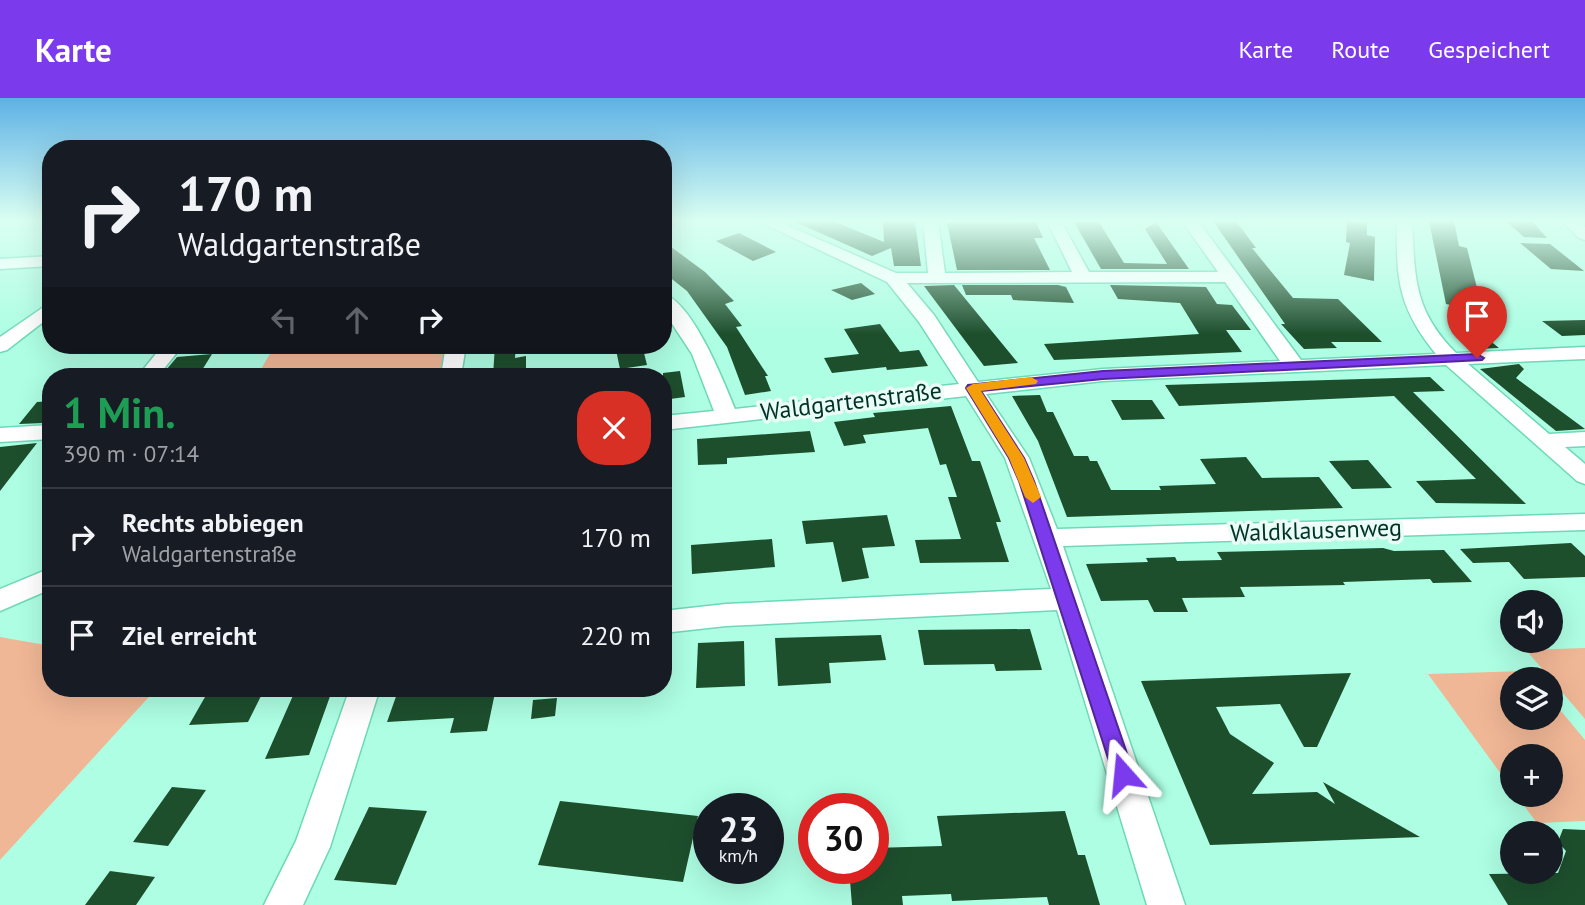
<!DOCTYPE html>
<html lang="de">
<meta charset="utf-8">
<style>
:root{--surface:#171b24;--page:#242831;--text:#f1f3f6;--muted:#9ea1a6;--line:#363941;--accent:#7c3aed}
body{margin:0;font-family:"PT Sans",sans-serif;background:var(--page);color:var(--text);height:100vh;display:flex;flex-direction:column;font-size:26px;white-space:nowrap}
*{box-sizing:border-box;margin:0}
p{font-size:23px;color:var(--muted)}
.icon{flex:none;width:38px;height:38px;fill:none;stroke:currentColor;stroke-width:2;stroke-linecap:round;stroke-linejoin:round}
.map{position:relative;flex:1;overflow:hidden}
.drawer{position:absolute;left:42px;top:270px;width:630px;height:329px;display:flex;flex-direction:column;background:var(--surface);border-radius:28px;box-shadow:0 7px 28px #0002}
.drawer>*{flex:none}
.top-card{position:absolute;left:42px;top:42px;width:630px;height:214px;border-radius:28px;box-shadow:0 7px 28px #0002;background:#171b24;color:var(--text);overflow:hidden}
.controls{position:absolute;left:1500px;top:492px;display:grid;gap:14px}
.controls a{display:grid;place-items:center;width:63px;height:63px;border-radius:50%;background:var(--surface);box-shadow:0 7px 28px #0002;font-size:35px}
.speed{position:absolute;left:693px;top:695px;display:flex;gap:14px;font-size:35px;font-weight:700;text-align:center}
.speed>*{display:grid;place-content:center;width:91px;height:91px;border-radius:50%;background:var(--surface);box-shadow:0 7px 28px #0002;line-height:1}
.speed small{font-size:18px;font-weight:400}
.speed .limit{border:10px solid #d22;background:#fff;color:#111}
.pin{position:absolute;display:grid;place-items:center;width:60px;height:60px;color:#fff;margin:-72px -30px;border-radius:50% 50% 50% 0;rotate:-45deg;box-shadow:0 0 7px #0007}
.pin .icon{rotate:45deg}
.me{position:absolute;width:77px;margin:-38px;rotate:342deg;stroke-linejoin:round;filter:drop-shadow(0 0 5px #0008)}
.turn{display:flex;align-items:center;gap:24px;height:147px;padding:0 21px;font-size:32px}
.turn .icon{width:91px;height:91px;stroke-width:2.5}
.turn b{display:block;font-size:49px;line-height:60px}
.lanes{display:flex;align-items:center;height:66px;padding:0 21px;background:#0003;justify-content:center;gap:35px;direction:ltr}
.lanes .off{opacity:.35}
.round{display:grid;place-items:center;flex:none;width:74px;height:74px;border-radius:28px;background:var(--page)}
.headline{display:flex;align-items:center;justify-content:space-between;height:119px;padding:0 21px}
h1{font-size:42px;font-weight:700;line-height:52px;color:#1e9e55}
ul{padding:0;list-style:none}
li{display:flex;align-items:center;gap:21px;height:98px;padding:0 21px;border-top:2px solid var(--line)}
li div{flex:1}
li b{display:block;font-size:26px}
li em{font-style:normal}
header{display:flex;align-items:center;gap:42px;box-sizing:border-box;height:98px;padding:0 35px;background:var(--accent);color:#fff}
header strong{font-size:33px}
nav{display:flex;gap:38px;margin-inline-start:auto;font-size:24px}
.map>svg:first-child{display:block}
.green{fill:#f0b796}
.building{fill:#1d4f2d}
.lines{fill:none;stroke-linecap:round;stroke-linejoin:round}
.minor-casing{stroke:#6ed8b8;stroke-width:3}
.minor{fill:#fff;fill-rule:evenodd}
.route{fill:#7c3aed;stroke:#51269a;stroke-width:2}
.slow{fill:#f59e0b}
.labels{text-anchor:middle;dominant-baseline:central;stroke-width:7;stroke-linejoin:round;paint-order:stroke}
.street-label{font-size:24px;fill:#003226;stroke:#e9fcf5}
</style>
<header>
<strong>Karte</strong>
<nav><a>Karte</a><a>Route</a><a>Gespeichert</a></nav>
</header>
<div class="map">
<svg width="1585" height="807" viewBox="0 0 1585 807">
<rect width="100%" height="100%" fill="#adfee3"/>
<!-- green -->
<path class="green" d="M275,247H451L442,278H257Z
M0,539L51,548V590H157L0,762Z
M1585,550V621L1526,552Z
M1527,573L1534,581H1512V620H1550L1551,601L1585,642V723L1537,725L1516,697L1550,696V658H1512V691L1428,576Z"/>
<!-- building -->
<path class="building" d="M793,123H833L884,144L883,123H915L921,168H894L891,150L872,158Z
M1213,123H1236L1256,150H1252L1293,200L1338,201L1382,244H1331L1337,250L1304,251L1281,226H1285Z
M1347,123L1367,125V137L1375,139L1374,183L1344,177L1350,145L1346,144Z
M1429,123H1454L1459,148L1467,150L1478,194L1474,193L1477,212L1446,206Z
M1506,123H1532L1547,140L1524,139Z
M1036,124L1043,140H1034L1050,172H957L947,125Z
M1074,124H1099L1124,165L1167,166L1145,131L1156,124L1189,171H1101Z
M739,135L776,154L753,163L716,143Z
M663,143L705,174L734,203L725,206L742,228L736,229L768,278H765L771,293L745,297L727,249L687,193L663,174Z
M1520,145L1550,146L1584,173L1551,171Z
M861,185L875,196L852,202L831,192Z
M954,187L1018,265L984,268L924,188Z
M962,187H1058L1066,189L1074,205L1013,202L1011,197H966Z
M1110,187L1206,189L1217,206L1232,207L1251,232H1226L1242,254L1054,262L1044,246L1199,236L1180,205L1118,201Z
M1585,222V237L1562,238L1542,223Z
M880,226L900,254L919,252L928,268L887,272L886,269L832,275L824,260L859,256L844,231Z
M1478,233L1499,250L1477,251L1459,238Z
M495,247H516L515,260L526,258V278H493Z
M615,247H642L647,267L620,271Z
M212,256L199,277L161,278L177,259Z
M1519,266L1524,271L1516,280L1585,331L1556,333L1480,271Z
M680,273L685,299L663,302V275Z
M1430,279L1445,293L1413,294L1526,406L1436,405L1416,383L1476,381L1394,298L1179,308L1165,287Z
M1040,297L1047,314H1053L1074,358H1088L1090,363H1097L1111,392H1161L1159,388L1216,386L1200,361L1246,359L1262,380L1319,379L1343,410L1067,419L1038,343L1012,298Z
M1111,302H1152L1165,321L1122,322Z
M51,303V316L44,325L19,326L37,304Z
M951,308L972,363H980L985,377L1001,424H996L1009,464L920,465L915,442L961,441L948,399H957L946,366L940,367L928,330L863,337L866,345L844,348L834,324L875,319L873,315Z
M810,333L815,354L727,360V366L698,367L697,341Z
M37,345L0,393V349Z
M1368,362L1392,390L1352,391L1329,363Z
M887,417L895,448L862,450L869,480L842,484L833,444L806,446L802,423Z
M772,441L775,469L692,476L691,447Z
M1571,445L1585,458V479L1524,481L1509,464L1473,465L1460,451Z
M1383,450L1394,453L1444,452L1472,484L1433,485L1430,481L1343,484L1345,487L1240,489L1245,499L1182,500L1188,514H1154L1148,502L1101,503L1086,466L1148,464L1146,460L1175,459L1177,463L1222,462L1217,454Z
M1030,531L1042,572L996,573L994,566L924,567L918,532Z
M881,537L886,562L829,565L831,585L778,588L775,540Z
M744,543L745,588L696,590L698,545Z
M1351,575L1317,649H1304L1280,606L1216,609L1230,636L1274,665L1252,696L1317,694L1335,706L1323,684L1420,739L1210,747L1141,583Z
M265,590L248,624L189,627L209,592Z
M333,590L309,657L265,661L295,593Z
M399,590H496L487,633L450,635L454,620L387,624Z
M557,600L555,618L531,621L533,602Z
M172,689L206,692L168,748L133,744Z
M560,703L698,718L683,784L538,767Z
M369,709L427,713L396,787L334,782Z
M1065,713L1078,757H1085L1100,807H1049L1047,799L952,803L951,796L902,798L903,807H852L849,770H873V750L942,748L937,718Z
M1563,731L1585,732V807H1508L1489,776L1558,775L1566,753L1558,744Z
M110,773L155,779L136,807H85Z"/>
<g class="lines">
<defs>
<path id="minor" d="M663,123H680L663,131Z
M758,123H777L896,175H928L923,123H938L945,175L1072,174L1047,123H1061L1089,174H1218L1182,123H1198L1301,262L1436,256C1398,210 1396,181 1397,123H1412C1415,179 1413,212 1456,255L1585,249V261L1468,266L1549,336L1585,334V348L1565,349L1585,366V386L1577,383L1446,267L1103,283L986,296L1029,360L1057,431L1585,416V432L1063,448L1185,807H1147L1057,512L726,528L663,535V513L726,506L1051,491L1005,360L966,298L663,332V318L714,313L692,256L663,212V196C692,203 724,284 735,311L959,286L919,224L887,184ZM1225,184L1280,263L1103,271L978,284L934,217L907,185Z
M1562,123H1578L1585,129V142L1579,140Z
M51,158V168L0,171V161Z
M51,204V218L7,252L0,254V239Z
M163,247H183L158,278H138Z
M446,247H466L461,278H441Z
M51,327V341L0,344V330Z
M51,470V491L0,513V491Z
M350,590H380L330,749L303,807H264L296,743Z"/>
</defs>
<!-- minor casing -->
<use href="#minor" class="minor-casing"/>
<!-- minor -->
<use href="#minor" class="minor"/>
</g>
<!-- sky -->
<linearGradient id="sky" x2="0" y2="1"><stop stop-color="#5db1e5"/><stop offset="0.52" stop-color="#dafff2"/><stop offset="1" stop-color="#dafff2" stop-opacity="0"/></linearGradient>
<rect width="1585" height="236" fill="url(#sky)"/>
<!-- route -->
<path class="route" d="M1477,256L1484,260L1482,262L1103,281L981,293L1024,360L1034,383L1134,676L1131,682L1123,685L1115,682L1019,383L1009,360L966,290L968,287L1103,273Z"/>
<!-- slow -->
<path class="slow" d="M1031,279L1038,283L1036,286L981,293L1024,360L1041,399L1033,405L1025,399L1009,360L966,290L973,286Z"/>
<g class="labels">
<!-- street labels -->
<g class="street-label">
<text transform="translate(851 303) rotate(-7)">Waldgartenstraße</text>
<text transform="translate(1316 432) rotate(-2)">Waldklausenweg</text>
</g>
</g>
</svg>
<div class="controls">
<a><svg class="icon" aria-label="sound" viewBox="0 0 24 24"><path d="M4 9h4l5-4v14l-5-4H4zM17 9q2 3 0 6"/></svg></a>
<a><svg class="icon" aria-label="layers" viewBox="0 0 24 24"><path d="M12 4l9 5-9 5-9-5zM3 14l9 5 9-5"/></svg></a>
<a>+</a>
<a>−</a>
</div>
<div class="speed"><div>23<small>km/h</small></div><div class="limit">30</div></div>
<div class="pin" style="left:1477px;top:260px;background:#d93025"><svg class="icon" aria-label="arrive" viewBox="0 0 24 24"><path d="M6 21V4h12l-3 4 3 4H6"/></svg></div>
<svg class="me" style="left:1123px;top:676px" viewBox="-20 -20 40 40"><path d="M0-17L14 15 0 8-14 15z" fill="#7c3aed" stroke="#fff" stroke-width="4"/></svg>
<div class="top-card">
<div class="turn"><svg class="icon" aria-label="right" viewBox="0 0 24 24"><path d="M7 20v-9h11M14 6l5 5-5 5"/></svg><div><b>170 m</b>Waldgartenstraße</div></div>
<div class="lanes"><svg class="icon off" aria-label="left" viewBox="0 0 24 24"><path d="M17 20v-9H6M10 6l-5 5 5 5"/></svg><svg class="icon off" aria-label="ahead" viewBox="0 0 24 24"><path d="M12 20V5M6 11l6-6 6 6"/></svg><svg class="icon" aria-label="right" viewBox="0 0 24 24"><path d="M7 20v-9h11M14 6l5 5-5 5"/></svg></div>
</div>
<section class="drawer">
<div class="headline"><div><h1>1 Min.</h1><p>390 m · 07:14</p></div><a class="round" style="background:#d93025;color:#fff"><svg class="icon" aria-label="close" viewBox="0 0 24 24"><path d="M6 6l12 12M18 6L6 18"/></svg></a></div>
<ul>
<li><svg class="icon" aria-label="right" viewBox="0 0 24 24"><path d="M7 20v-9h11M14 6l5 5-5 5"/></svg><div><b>Rechts abbiegen</b><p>Waldgartenstraße</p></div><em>170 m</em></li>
<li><svg class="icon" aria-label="arrive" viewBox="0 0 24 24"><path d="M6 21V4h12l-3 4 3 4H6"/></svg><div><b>Ziel erreicht</b></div><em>220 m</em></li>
</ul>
</section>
</div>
